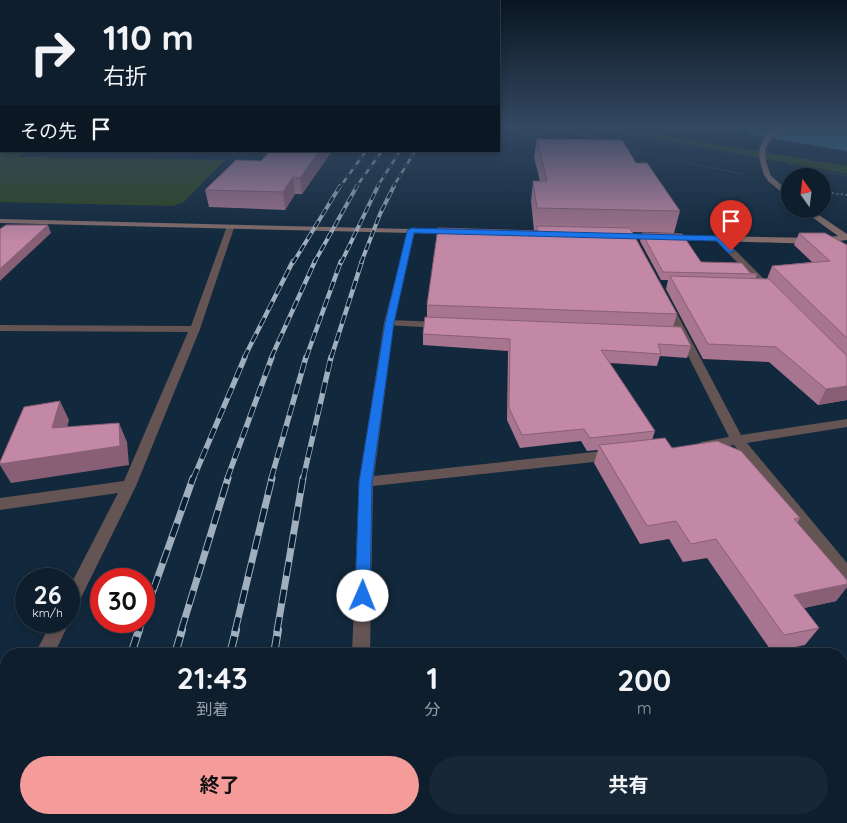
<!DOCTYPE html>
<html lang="ja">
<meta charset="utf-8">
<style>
:root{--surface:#0e1e2d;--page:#172735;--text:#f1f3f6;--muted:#9ba2aa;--line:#2e3c49;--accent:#f59b9a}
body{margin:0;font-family:Quicksand,"Noto Sans JP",sans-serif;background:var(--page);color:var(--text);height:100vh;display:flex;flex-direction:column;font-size:19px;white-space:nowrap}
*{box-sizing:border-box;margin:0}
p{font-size:16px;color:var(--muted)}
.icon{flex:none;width:28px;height:28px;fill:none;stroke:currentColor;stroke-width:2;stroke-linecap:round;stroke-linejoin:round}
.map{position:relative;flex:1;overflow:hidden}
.details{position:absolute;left:0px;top:648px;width:848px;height:176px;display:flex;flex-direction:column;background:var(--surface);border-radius:20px 20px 0 0;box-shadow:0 2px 8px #0003,0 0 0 1px var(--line)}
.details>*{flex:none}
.top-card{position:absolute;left:0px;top:0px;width:500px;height:152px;box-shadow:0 2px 8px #0003,0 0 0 1px var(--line);background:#0e1e2d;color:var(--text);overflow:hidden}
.needle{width:32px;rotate:346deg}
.tools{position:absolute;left:781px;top:168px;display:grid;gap:10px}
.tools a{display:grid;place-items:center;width:50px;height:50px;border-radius:50%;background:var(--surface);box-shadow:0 2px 8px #0003,0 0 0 1px var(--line);font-size:25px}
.speed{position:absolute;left:15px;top:568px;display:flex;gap:10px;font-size:25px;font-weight:700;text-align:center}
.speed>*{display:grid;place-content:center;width:65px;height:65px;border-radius:50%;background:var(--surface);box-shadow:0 2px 8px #0003,0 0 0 1px var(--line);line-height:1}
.speed small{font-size:12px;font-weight:400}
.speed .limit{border:8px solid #d22;background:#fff;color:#111}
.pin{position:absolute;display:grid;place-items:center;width:42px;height:42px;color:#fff;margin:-51px -21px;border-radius:50% 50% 50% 0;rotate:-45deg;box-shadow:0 0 5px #0007}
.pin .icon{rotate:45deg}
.me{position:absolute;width:55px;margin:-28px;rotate:1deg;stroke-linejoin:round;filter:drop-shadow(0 0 4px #0008)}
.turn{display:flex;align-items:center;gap:18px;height:105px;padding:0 20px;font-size:22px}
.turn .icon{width:65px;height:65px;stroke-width:2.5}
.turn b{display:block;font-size:35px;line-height:42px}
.then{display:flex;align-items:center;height:48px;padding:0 20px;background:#0003;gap:10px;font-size:19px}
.eta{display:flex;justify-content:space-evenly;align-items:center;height:85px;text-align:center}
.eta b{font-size:30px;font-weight:700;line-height:35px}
.primary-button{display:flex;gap:10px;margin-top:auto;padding:10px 20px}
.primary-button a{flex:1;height:58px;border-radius:30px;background:var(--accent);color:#111;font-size:20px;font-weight:700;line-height:58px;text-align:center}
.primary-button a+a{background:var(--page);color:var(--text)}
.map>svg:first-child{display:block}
.green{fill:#2f461e}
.water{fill:#2f7891}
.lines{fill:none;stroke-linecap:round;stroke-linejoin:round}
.river{fill:#2f7891;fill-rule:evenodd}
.path-far1{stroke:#586b7c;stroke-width:1;stroke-dasharray:1 2;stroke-linecap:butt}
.path{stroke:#586b7c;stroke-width:2;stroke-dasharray:2 2.5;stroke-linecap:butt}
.lane{fill:#645453;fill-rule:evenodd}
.street{fill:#645453;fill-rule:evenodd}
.secondary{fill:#866d6b;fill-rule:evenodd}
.rail-far5-casing{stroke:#a0afbe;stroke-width:2.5}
.rail-far4-casing{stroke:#a0afbe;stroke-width:4}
.rail-far3-casing{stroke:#a0afbe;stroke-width:4.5}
.rail-far2-casing{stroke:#a0afbe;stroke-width:5.5}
.rail-far1-casing{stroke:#a0afbe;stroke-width:7}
.rail-casing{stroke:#a0afbe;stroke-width:8}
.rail-far5{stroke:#081e32;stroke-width:2;stroke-dasharray:5.5;stroke-linecap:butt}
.rail-far4{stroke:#081e32;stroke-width:2.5;stroke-dasharray:7;stroke-linecap:butt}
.rail-far3{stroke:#081e32;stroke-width:3;stroke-dasharray:9;stroke-linecap:butt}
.rail-far2{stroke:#081e32;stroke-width:4;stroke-dasharray:11;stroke-linecap:butt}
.rail-far1{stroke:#081e32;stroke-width:5;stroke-dasharray:14;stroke-linecap:butt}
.rail{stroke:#081e32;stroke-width:6;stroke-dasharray:18;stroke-linecap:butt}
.secondary-bridge{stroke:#866d6b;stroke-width:6}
.wall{fill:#a7758f}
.shaded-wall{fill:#885f74}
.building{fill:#c288a6;stroke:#885f74}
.route{fill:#1a73e8;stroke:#114b97}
</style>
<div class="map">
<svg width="847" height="823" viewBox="0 0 847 823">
<rect width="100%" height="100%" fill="#12283c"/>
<!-- green -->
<path class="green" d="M0,127L1,151H30L18,157L225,160L184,202L173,206L0,202Z
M597,127H609L847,166V174Z"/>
<!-- water -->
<path class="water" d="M786,127H847V149L778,134Z"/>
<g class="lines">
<!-- river -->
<path class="river" d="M744,127H816L847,131V151L759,136L748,133Z"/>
<!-- path-far1 -->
<path class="path-far1" d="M544,127L611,141
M590,127L738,155
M499,130L573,140
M499,136L540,140
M626,150L742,174
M791,165L847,176"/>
<!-- path -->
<path class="path" d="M823,192L847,195"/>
<!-- lane -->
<path class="lane" d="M389,320L439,322L444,325L439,328L385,325L384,323L385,321Z"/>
<!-- street -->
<path class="street" d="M227,226L234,228L200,329L136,486L75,610L69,613V588L118,493L0,510V498L124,481L188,332L0,331V325L191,326Z
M408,229L415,231L394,323L374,476L612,450L617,452L619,455L617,458L612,460L373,486L370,654H352L359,482L384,323Z
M716,237H722L773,288V292H767L716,241Z
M668,303L673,306L741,435L847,419V427L747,443L847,563V582L841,580L734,445L706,450L701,448L699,445L701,442L729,437L663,306Z
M69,619L70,621L54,654H35L52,621H69Z
M6,719V749L0,751V721Z
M346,818H368V823H346Z"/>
<!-- secondary -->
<path class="secondary" d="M767,172L790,193V199L768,181L764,174Z
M801,209H810L847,234V240L816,244L619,238L615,236L619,234L816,238L838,236Z
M0,219L454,230L458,232L454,234L0,223Z
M847,716V736L841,738V718Z
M407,818H451L449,823H405Z"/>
<defs>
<path id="rail-far5" d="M340,187L366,151
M356,187L382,151
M377,187L400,151
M393,187L415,151"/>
<path id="rail-far4" d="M293,263L340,186
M314,263L357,186
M341,263L378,186
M361,263L380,214L394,186"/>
<path id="rail-far3" d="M244,358L293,261
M271,358L315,261
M306,358L341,261
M331,358L362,261"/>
<path id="rail-far2" d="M193,479L245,357
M227,479L272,357
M271,479L306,357
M303,479L331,357"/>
<path id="rail-far1" d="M144,616L193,478
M139,631L142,621
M181,631L228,478
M235,631L272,478
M277,631L303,478"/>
<path id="rail" d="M131,654L139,630
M175,654L182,630
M230,654L236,630
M274,654L278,630
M78,823L79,818
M131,823L132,818
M196,823L197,818
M250,823L251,818"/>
</defs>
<!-- rail-far5 casing -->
<use href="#rail-far5" class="rail-far5-casing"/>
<!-- rail-far4 casing -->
<use href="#rail-far4" class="rail-far4-casing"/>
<!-- rail-far3 casing -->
<use href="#rail-far3" class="rail-far3-casing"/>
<!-- rail-far2 casing -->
<use href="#rail-far2" class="rail-far2-casing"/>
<!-- rail-far1 casing -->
<use href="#rail-far1" class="rail-far1-casing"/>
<!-- rail casing -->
<use href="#rail" class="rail-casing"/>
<!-- rail-far5 -->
<use href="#rail-far5" class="rail-far5"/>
<!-- rail-far4 -->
<use href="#rail-far4" class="rail-far4"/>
<!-- rail-far3 -->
<use href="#rail-far3" class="rail-far3"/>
<!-- rail-far2 -->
<use href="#rail-far2" class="rail-far2"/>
<!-- rail-far1 -->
<use href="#rail-far1" class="rail-far1"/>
<!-- rail -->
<use href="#rail" class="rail"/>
<!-- secondary-bridge -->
<path class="secondary-bridge" d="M767,174C758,150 761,144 779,127"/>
</g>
<!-- wall -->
<path class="wall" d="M537,139L636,163L680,211L674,233L632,232L677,314L673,327L691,346L687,358L660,356L657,366L610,363L655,431L652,440L672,448L800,518L797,523L847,580V587L836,601L804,608L819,628L805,645L772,652L707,558L683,562L669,539L640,544L594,463L598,450L587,451L581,441L520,448L507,420L508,351L423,345V334L427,317V305L537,231V230H534L531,201L533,181H540L534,157Z
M270,151H332L302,194H295L285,210L209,207L205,190L261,161Z
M642,233L701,262L757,274L755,279H767L772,266L812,262L794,245L799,233L847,245V400L818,405L769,362L703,359L666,289L668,280H661L640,241Z"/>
<!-- shaded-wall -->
<path class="shaded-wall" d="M319,151H332L302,194L300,178Z
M293,177L295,194L285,210L283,192Z
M48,225L51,233L0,281V269Z
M847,386V400L818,405L826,389Z
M60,401L69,420L62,447L52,428Z
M119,423L127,442L129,465L11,483L0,465V464Z
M847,584V587L836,601L781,613L794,595Z"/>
<!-- building -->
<path class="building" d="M537,139L622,140L636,163H647L680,211L537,208L533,181H547Z
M270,151H319L300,178L293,177L283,192L205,190L236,160L261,161Z
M6,225H48L0,269V229Z
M537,226L630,228L677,314L427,305L438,228L538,231Z
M642,233L682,234L701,262L742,263L750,273L757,274L663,272Z
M799,233H825L847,245V338L772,266L830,261Z
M670,276L769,279L847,356V386L826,389L776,347L708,344Z
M425,317L681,327L691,346L658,344L661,354L601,350L655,431L590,438L584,429L522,435L509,408L510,339L423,334Z
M60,401L52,428L119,423L120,446L0,464V462L24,407Z
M665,438L672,448L717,441L741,451L800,518L794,519L847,580V584L794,595L819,628L784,635L716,539L691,544L676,521L647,526L599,445Z"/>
<!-- sky -->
<linearGradient id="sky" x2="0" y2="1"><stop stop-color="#0a1621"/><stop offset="0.52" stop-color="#334861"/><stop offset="1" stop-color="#334861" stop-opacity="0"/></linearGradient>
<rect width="847" height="242" fill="url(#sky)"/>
<!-- route -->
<path class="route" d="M411,228L719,236L735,251L728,253L717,241L414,233L394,323L372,482L370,596L368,601L363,603L357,601L355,596L359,482L385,323L407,231Z"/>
</svg>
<div class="tools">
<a><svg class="needle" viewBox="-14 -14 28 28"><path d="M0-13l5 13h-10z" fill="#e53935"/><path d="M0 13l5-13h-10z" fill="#9ba2aa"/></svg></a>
</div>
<div class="speed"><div>26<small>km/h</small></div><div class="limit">30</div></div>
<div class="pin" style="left:731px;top:251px;background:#d93025"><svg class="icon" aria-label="arrive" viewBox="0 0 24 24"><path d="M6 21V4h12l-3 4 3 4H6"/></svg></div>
<svg class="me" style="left:363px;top:596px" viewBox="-20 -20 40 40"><circle r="19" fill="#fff"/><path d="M0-13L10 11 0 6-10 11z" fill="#1a73e8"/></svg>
<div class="top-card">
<div class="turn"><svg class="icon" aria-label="right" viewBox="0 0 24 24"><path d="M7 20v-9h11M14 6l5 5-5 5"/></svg><div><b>110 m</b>右折</div></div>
<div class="then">その先<svg class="icon" aria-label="arrive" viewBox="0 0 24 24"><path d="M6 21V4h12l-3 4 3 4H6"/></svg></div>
</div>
<section class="details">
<div class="eta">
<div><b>21:43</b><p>到着</p></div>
<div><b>1</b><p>分</p></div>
<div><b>200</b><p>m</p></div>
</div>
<div class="primary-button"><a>終了</a><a>共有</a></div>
</section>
</div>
